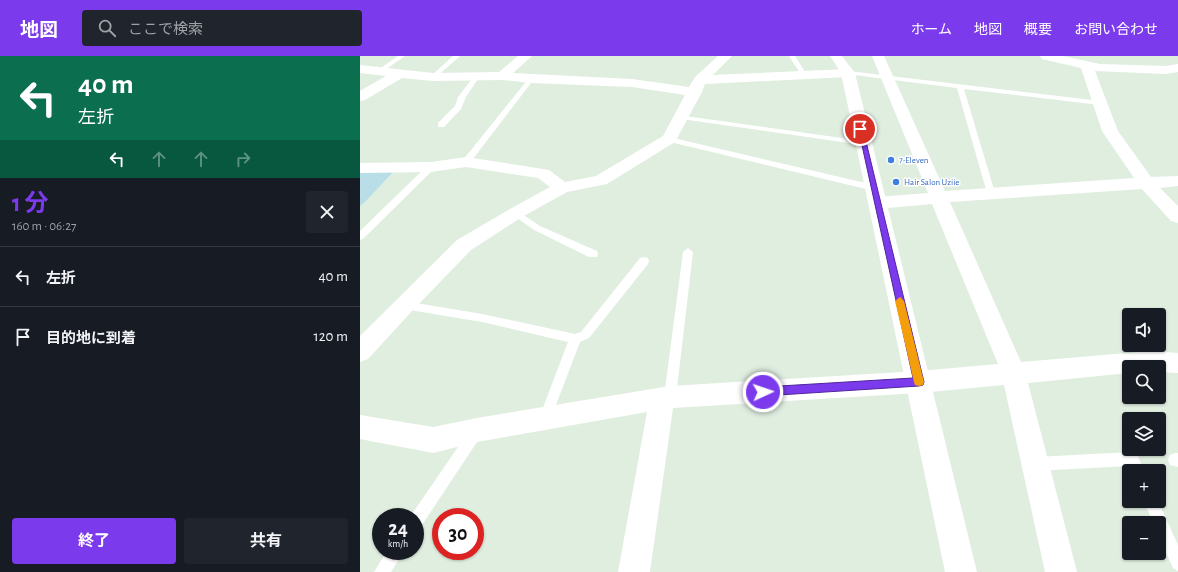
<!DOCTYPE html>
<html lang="ja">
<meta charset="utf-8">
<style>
:root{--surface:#171b24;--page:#20242c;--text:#f1f3f6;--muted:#9ea1a6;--line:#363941;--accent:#7c3aed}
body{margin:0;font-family:"Alegreya Sans","Noto Sans JP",sans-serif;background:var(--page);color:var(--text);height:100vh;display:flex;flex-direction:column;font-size:15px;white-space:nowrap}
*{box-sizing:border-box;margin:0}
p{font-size:13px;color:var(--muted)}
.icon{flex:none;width:22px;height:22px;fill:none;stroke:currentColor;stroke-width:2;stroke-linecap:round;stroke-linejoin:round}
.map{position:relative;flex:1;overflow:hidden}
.drawer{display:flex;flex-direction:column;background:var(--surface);width:360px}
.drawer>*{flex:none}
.hud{background:#0b6e4f;color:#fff;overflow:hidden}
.tools{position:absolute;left:762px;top:252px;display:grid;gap:8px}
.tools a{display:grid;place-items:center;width:44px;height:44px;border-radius:4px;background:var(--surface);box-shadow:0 1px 3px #0004;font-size:20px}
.speed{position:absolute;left:12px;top:452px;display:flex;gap:8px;font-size:20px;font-weight:700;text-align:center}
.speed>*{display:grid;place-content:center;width:52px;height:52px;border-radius:50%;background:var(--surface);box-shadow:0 1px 3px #0004;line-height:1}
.speed small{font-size:10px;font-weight:400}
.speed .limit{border:6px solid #d22;background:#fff;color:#111}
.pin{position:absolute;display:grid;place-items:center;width:34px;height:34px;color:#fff;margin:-17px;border:2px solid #fff;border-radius:50%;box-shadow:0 1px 4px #0007}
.me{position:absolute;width:44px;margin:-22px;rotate:87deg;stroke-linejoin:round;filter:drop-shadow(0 0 3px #0008)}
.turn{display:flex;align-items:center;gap:14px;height:84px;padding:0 12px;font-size:18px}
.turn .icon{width:52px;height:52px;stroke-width:2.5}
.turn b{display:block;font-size:28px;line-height:34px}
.lanes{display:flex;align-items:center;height:38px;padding:0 12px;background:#0003;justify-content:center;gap:20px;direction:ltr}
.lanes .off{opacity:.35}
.round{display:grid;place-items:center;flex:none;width:42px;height:42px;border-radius:4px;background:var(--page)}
.overview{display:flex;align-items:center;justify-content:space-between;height:68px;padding:0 12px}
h1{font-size:24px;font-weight:700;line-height:30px;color:var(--accent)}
.action{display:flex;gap:8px;margin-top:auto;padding:8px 12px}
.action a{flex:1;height:46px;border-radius:4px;background:var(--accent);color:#fff;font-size:16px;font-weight:700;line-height:46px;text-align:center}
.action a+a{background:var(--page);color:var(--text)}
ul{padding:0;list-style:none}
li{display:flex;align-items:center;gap:12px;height:60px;padding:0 12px;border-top:1px solid var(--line)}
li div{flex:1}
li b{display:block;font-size:15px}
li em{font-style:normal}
header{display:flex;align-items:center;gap:24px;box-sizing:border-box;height:56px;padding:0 20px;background:var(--accent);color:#fff}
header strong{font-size:19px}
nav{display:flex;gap:22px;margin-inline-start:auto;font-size:14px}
.search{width:280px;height:36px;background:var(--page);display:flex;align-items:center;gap:10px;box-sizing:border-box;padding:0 14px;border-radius:4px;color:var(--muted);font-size:15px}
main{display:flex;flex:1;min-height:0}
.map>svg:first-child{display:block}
.green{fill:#badee8}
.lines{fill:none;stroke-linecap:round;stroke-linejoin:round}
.lane{fill:#fff;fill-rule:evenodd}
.street{fill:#fff;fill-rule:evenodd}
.secondary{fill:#fff;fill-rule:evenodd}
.route{fill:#7c3aed;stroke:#51269a}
.slow{fill:#f59e0b}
.shop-dot{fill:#3f7fe0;stroke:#fff;stroke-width:1.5}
.labels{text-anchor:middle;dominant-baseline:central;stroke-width:3;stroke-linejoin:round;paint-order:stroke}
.far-shop-label{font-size:9px;fill:#366cbe;stroke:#fff;text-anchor:start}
</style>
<header>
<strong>地図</strong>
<div class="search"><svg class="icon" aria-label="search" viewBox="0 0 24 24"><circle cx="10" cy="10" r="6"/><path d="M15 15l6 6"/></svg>ここで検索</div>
<nav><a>ホーム</a><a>地図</a><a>概要</a><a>お問い合わせ</a></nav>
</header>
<main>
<section class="drawer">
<div class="hud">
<div class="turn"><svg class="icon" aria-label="left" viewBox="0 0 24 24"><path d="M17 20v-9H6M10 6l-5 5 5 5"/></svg><div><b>40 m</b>左折</div></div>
<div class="lanes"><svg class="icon" aria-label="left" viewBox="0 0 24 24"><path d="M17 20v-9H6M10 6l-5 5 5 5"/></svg><svg class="icon off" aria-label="ahead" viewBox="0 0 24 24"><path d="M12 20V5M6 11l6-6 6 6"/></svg><svg class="icon off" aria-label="ahead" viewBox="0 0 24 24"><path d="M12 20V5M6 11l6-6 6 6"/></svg><svg class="icon off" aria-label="right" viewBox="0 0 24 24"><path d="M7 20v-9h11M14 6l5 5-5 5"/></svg></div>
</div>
<div class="overview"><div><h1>1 分</h1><p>160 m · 06:27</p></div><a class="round"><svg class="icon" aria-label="close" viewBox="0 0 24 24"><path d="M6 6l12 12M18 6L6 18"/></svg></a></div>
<ul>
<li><svg class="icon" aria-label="left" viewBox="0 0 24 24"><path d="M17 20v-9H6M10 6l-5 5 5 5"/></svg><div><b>左折</b></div><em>40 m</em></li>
<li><svg class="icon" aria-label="arrive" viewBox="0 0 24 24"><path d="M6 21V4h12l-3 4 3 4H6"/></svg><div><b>目的地に到着</b></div><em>120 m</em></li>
</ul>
<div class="action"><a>終了</a><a>共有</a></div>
</section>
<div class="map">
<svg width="818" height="516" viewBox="0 0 818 516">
<rect width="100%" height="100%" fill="#e0eee0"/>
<!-- green -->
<path class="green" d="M34,115L5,146L0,150V116Z"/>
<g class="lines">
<!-- lane -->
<path class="lane" d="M38,0H45L22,16H18V14Z
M93,0H100L75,22H71V20Z
M429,0H435L447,19L446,20H442Z
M488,15L740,45L744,47L740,49L604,33L635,137L631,140L627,137L597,32L486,18L485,17Z
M115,19L120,20L106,41L101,53L84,71H78V67L95,50L98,41Z
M169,22L174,23L109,108H103L102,106L103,104Z
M318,59L503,85L507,87L503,89L321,63L317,61Z
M306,81H309L514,129L518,132L514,135L306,85Z
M71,108L75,111L74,113L3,183L0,184V175L68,109Z
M156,154L180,170L237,195L238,198L237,201H229L174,174L153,159L151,157Z
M328,192L333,196L316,341L314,345L310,347L306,345L304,341L323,196Z
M284,201L288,202L289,205L288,208L229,282L220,286L191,362L190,366L185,368L180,366L179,362L208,286L122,266L44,253L40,252L39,249L40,246L44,245L122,258L215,278L221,276L280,202Z
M116,370L121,372L123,376L121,380L60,472L55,474V461H50L111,372Z
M772,396L777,398L784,415H770L768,410L675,415L670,413L668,408L670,403L675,401Z
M815,397H818V411L810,409L808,404L810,399Z
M784,445H798L818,489V515L813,512L799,481V467H793Z
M27,495H44L31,516H14Z"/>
<!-- street -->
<path class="street" d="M158,0H172L153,17L272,23L329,31L335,21L358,0H372L353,19L488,13L493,14L495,17L493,20L488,21L345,28L342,36L315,86L247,128L207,136L162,161L111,194L52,255L8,303L0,306V280L97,184L150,153L190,131L178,122L106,111L71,116L0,117V107L71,106L106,101L183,113L189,114L205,126L236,120L303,80L325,39L272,31L171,27L142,24L73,25L42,22L5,44L0,45V35L26,20L0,17V9L73,17L139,16Z
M512,0H524L585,135L774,122L742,75L721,12L682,3L680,0H703L740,8L806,10L818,8V16L806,18L735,15L758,75L791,121L818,120V130L800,132L818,150V167L811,165L782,133L590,146L661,306L790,295L818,297V317L799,316V311H769V317L668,327L717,516H685L644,329L559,337L313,352L290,516H258L287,356L117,386L73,397L0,383V359L73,371L117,362L310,330L559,315L638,308L572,148L517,153L511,151L508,147L511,143L517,141L568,137Z"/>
<!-- secondary -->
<path class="secondary" d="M470,0H482L495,17L617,516H585L481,17Z"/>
</g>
<!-- route -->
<path class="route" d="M498,71L503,73L564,326L563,329L559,330L403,340L399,339L398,336L399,332L403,331L553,322Z"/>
<!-- slow -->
<path class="slow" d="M540,241L544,245L564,326L563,329L559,330L555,329L554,326L535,245Z"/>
<!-- markers -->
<g class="shop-dot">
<circle cx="531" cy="104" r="4"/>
<circle cx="536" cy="126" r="4"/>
</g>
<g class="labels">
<!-- far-shop labels -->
<g class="far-shop-label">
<text x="539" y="104">7-Eleven</text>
<text x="544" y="126">Hair Salon Uziie</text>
</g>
</g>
</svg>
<div class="tools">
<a><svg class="icon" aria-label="sound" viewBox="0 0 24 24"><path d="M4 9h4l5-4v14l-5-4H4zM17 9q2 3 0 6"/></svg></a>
<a><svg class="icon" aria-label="search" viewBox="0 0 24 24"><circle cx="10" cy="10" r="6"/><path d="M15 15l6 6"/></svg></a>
<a><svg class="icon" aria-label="layers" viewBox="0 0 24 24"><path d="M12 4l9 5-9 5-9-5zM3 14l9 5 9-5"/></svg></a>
<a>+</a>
<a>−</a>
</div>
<div class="speed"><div>24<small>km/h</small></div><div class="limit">30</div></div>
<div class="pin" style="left:500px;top:73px;background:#d93025"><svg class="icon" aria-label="arrive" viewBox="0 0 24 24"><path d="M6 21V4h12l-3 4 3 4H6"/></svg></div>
<svg class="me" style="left:403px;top:336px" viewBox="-20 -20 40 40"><circle r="17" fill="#7c3aed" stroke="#fff" stroke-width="3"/><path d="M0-11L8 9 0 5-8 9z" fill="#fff"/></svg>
</div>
</main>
